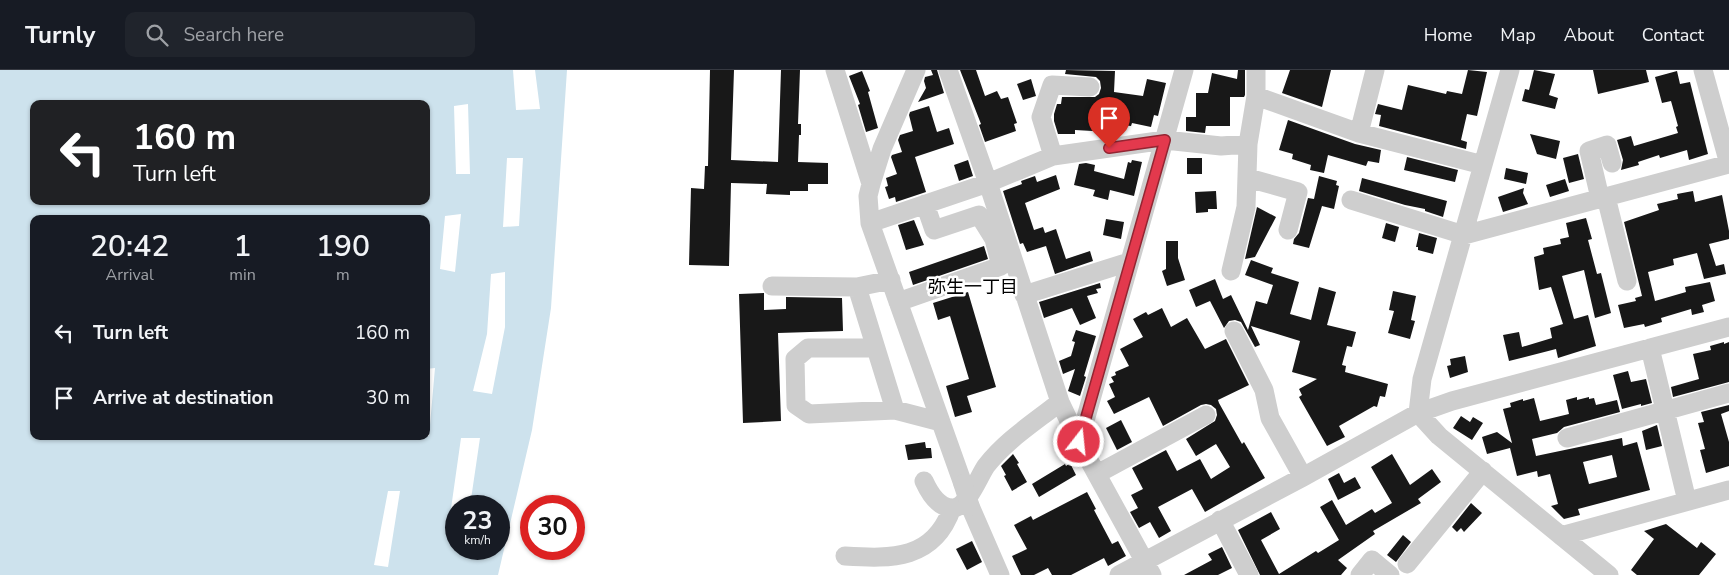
<!DOCTYPE html>
<meta charset="utf-8">
<style>
:root{--surface:#171b24;--page:#20242c;--text:#f1f3f6;--muted:#9ea1a6;--line:#363941}
body{margin:0;font-family:"Nunito Sans","Noto Sans JP",sans-serif;background:var(--page);color:var(--text);height:100vh;display:flex;flex-direction:column;font-size:19px;white-space:nowrap}
*{box-sizing:border-box;margin:0}
p{font-size:16px;color:var(--muted)}
.icon{flex:none;width:28px;height:28px;fill:none;stroke:currentColor;stroke-width:2;stroke-linecap:round;stroke-linejoin:round}
.map{position:relative;flex:1;overflow:hidden}
.drawer{position:absolute;left:30px;top:145px;width:400px;height:225px;display:flex;flex-direction:column;background:var(--surface);border-radius:10px;box-shadow:0 1px 4px #0004}
.drawer>*{flex:none}
.top-card{position:absolute;left:30px;top:30px;width:400px;height:105px;border-radius:10px;box-shadow:0 1px 4px #0004;background:#202124;color:#fff;overflow:hidden}
.speed{position:absolute;left:445px;top:425px;display:flex;gap:10px;font-size:25px;font-weight:700;text-align:center}
.speed>*{display:grid;place-content:center;width:65px;height:65px;border-radius:50%;background:var(--surface);box-shadow:0 1px 4px #0004;line-height:1}
.speed small{font-size:12px;font-weight:400}
.speed .limit{border:8px solid #d22;background:#fff;color:#111}
.pin{position:absolute;display:grid;place-items:center;width:42px;height:42px;color:#fff;margin:-51px -21px;border-radius:50% 50% 50% 0;rotate:-45deg;box-shadow:0 0 5px #0007}
.pin .icon{rotate:45deg}
.me{position:absolute;width:55px;margin:-28px;rotate:16deg;stroke-linejoin:round;filter:drop-shadow(0 0 4px #0008)}
.turn{display:flex;align-items:center;gap:18px;height:105px;padding:0 20px;font-size:22px}
.turn .icon{width:65px;height:65px;stroke-width:2.5}
.turn b{display:block;font-size:35px;line-height:42px}
.eta{display:flex;justify-content:space-evenly;align-items:center;height:85px;text-align:center}
.eta b{font-size:30px;font-weight:600;line-height:35px}
ul{padding:0;list-style:none}
li{display:flex;align-items:center;gap:15px;height:65px;padding:0 20px}
li div{flex:1}
li b{display:block;font-size:19px}
li em{font-style:normal}
header{display:flex;align-items:center;gap:30px;box-sizing:border-box;height:70px;padding:0 25px;background:var(--surface);border-bottom:1px solid var(--line)}
header strong{font-size:24px}
nav{display:flex;gap:28px;margin-inline-start:auto;font-size:18px}
.search{width:350px;height:45px;background:var(--page);display:flex;align-items:center;gap:12px;box-sizing:border-box;padding:0 18px;border-radius:10px;color:var(--muted);font-size:19px}
.map>svg:first-child{display:block}
.water{fill:#cde2ed;fill-rule:evenodd}
.pier{fill:#fff}
.building{fill:#181818;fill-rule:evenodd}
.lines{fill:none;stroke-linecap:round;stroke-linejoin:round}
.minor{stroke:#cecece;stroke-width:19}
.minor-bridge{stroke:#cecece;stroke-width:19}
.route-casing{stroke:#942532;stroke-width:12}
.route{stroke:#e3394d;stroke-width:9}
.labels{text-anchor:middle;dominant-baseline:central;stroke-width:5;stroke-linejoin:round;paint-order:stroke}
.neighbourhood-label{font-size:18px;fill:#000;stroke:#fff}
</style>
<header>
<strong>Turnly</strong>
<div class="search"><svg class="icon" aria-label="search" viewBox="0 0 24 24"><circle cx="10" cy="10" r="6"/><path d="M15 15l6 6"/></svg>Search here</div>
<nav><a>Home</a><a>Map</a><a>About</a><a>Contact</a></nav>
</header>
<div class="map">
<svg width="1729" height="505" viewBox="0 0 1729 505">
<rect width="100%" height="100%" fill="#fff"/>
<!-- water -->
<path class="water" d="M0,0H567L551,238L532,360L498,505H0ZM34,34H426V131H34ZM34,149H426V366H34ZM456,436H499V479H456Z"/>
<!-- pier -->
<path class="pier" d="M513,0H535L540,39L516,40Z
M468,34L470,104H456L454,36Z
M507,88H523L519,156L503,157Z
M461,144L455,202L440,199L445,146Z
M505,202V257L492,324L473,321L487,264L491,204Z
M435,298L429,366H426V299Z
M461,368H480L470,436H456V460H448Z
M388,421H400L388,497L374,495Z"/>
<!-- building -->
<path class="building" d="M710,0H734L731,90L778,92L781,0H800L798,54H801V65H799L798,92L828,93V114H808V121H790V125L766,124L767,114L731,113L729,196L689,195L691,118L704,119L705,96H708Z
M931,0H937L944,23L918,32L926,18L924,11L925,7L933,5Z
M960,0H976L985,26L997,21L1001,29L1008,27L1017,53L1014,54L1016,61L985,72L979,55L981,54Z
M1066,0L1115,1L1114,22L1143,26L1147,9L1166,13L1158,46L1154,45L1151,57L1132,53L1131,56L1110,54V62L1075,60V64H1058L1054,51V44L1057,34H1061L1062,27H1095L1099,24L1101,18L1100,11L1096,7L1065,4Z
M1238,0H1245V25L1244,27H1230V56H1206L1205,63L1186,61V47H1196V23H1208L1212,3L1237,9Z
M1290,0H1331L1322,37L1282,23Z
M1468,0L1487,2L1477,46L1467,44L1461,70L1467,72L1466,79L1379,56L1381,45L1375,44L1378,34L1402,40L1408,15L1446,24L1447,21L1462,24Z
M1534,0L1555,4L1549,25L1558,28L1555,39L1522,31L1525,19L1529,20Z
M1593,0H1646L1649,12L1598,24Z
M862,1L870,21L868,22L878,58L866,62L858,35L860,34L849,6Z
M1677,1L1680,14L1690,12L1708,84L1689,90L1687,80L1660,88L1659,85L1638,92L1639,95L1621,100L1623,90L1617,70L1631,66L1634,76L1678,63L1676,57L1678,56L1671,31L1662,33L1655,7Z
M1031,9L1036,26L1023,30L1017,14Z
M929,36L937,62L949,58L954,74L915,87L926,122L896,132L895,127L889,129L885,117L888,116L886,108L897,104L891,87L892,85L902,82L898,70L900,65L913,61L909,45L910,42Z
M1288,50L1355,74L1381,80L1379,93L1368,91L1366,96L1328,85L1324,103L1310,100L1311,95L1292,89L1293,84L1279,80Z
M1530,64L1560,71L1556,89L1537,84Z
M1578,84L1584,109L1569,113L1563,88Z
M1407,87L1458,100L1455,112L1404,100Z
M1187,88H1202V104H1187Z
M968,90L973,106L959,111L954,95Z
M1132,90L1142,92L1134,126L1110,120L1108,130L1093,126L1095,120L1074,115L1079,94L1086,93L1095,95L1094,101L1124,109L1128,92L1131,93Z
M1506,98L1528,103L1526,114L1504,109Z
M1056,105L1060,119L1025,133L1034,160L1043,157L1045,163L1056,159L1066,189L1090,181L1093,191L1055,204L1046,176L1027,182L1023,173L1020,174L1003,121L1022,114L1021,111L1035,106L1037,112Z
M1319,106L1337,111L1336,115L1339,116L1334,139L1322,136L1309,178L1293,174L1294,169L1299,163L1308,128L1314,129Z
M1362,108L1447,131L1443,147L1425,141V139L1405,135L1359,121Z
M1565,109L1569,121L1550,127L1546,115Z
M1524,118L1523,123L1528,134L1503,142L1498,127Z
M1216,121L1217,139H1208V142L1196,143L1195,122Z
M1693,121L1695,132L1722,125L1729,161V169L1709,174L1716,196L1724,194L1726,204L1704,209L1697,183L1673,189L1674,195L1648,202L1655,231L1686,222L1685,217L1710,212L1715,231L1702,235L1704,242L1692,245L1691,239L1661,248L1662,252L1645,257L1644,254L1624,258L1618,235L1636,231L1635,228L1642,226L1624,152L1659,140L1657,134L1678,129L1677,124Z
M1257,137L1276,147L1255,187L1245,189Z
M1586,148L1592,169L1588,170L1597,204L1601,203L1611,243L1595,248L1584,200L1562,206L1574,249L1588,245L1596,276L1558,288L1556,279L1509,291L1503,265L1519,262L1522,277L1552,268L1550,258L1563,254L1551,217L1539,220L1534,187L1544,184L1543,178L1561,174L1560,169L1569,167L1566,153Z
M1106,149L1124,152L1121,169L1103,165Z
M914,150L924,175L906,180L898,155Z
M1386,153L1399,157L1395,172L1382,168Z
M1419,163L1437,168L1433,184L1418,180V177H1416Z
M1166,171H1178V188L1185,210L1167,216L1162,201L1166,199Z
M984,176L988,189L913,215L909,202Z
M1251,190L1273,198L1271,203L1299,212L1290,244L1311,250L1319,217L1336,222L1327,255L1356,262L1352,277L1347,276L1342,295L1346,296L1345,302L1388,314L1385,327L1380,326L1377,337L1374,336L1339,356L1345,367L1327,376L1299,327L1302,325L1299,319L1317,309L1292,302L1300,271L1251,256L1260,275L1255,277L1241,252L1235,250L1229,251L1224,258L1210,231L1196,237L1189,220L1215,209L1223,229L1231,225L1248,260L1256,231L1267,234L1273,215L1245,205Z
M1100,213L1101,218L1096,219L1098,223L1087,226L1096,248L1080,255L1072,238L1044,248L1039,232Z
M1393,221L1416,226L1411,250L1415,251L1410,269L1388,263L1394,241L1389,240Z
M968,222L996,317L967,326L972,342L955,347L946,316L969,309L950,246L938,250L933,233Z
M764,223V240L786,239V227L842,228L843,261L778,263L781,351L743,353L739,224Z
M1162,238L1171,257L1187,248L1205,279L1226,269L1249,315L1218,330L1219,333L1242,374L1244,372L1265,408L1205,442L1192,419L1158,437L1171,461L1159,468L1150,452L1139,458L1130,442L1138,438L1131,425L1143,419L1132,398L1166,380L1177,401L1200,389L1211,409L1230,397L1216,374L1196,386L1186,369L1215,351L1217,345L1216,339L1211,335L1206,334L1201,335L1163,356L1149,327L1114,344L1107,331L1115,327L1109,314L1114,312L1111,307L1116,305L1115,302L1129,296L1120,279L1143,267L1133,249L1146,242L1148,245Z
M1076,260L1096,266L1084,306L1086,307L1080,326L1068,321L1075,299L1063,304L1059,291L1071,286L1075,272L1072,271Z
M1724,272V274L1729,272V312L1673,327L1671,317L1699,309L1693,284L1711,280L1710,276Z
M1465,286L1468,302L1450,308L1447,296L1451,295L1450,289Z
M1628,301L1631,312L1646,309L1652,333L1641,336V334L1622,339L1613,305Z
M1577,327V330L1589,327V329L1594,328L1596,335L1617,330L1620,342L1564,357L1557,363L1532,369L1536,386L1622,368L1623,376L1637,372L1650,420L1578,439L1580,445L1564,449L1551,436L1558,434L1550,404L1538,407L1537,401L1517,406L1510,378L1487,384L1482,367L1497,362L1512,373L1503,339L1511,337L1510,333L1523,329V331L1534,328L1540,351L1569,344L1566,330ZM1612,385L1617,407L1589,414L1583,392Z
M1729,335V341L1721,344L1729,372V396L1706,403L1700,380L1705,379L1698,353L1704,352L1701,342Z
M1461,346L1470,352L1473,347L1483,353L1472,370L1453,358Z
M1121,350L1132,372L1117,380L1106,358Z
M1657,355L1662,376L1646,380L1642,361Z
M925,372L926,378H931L932,388L908,390L905,375Z
M1013,384L1019,393L1017,394L1027,412L1012,421L1004,406L1006,405L1001,396Z
M1392,384L1410,415L1432,399L1441,412L1418,429L1421,433L1373,461L1375,464L1338,490L1347,498L1341,505H1260L1238,460L1271,442L1280,459L1261,470L1279,504L1316,481L1318,483L1339,470L1320,437L1332,430L1346,455L1372,439L1375,443L1392,433L1371,397Z
M1070,393L1076,405L1039,427L1032,414L1065,394L1066,396Z
M1339,403L1344,413L1355,407L1361,418L1338,430L1328,409Z
M1087,422L1096,439L1094,440L1112,474L1118,471L1126,486L1108,496L1104,488L1071,505H1052L1048,498L1034,505H1021L1012,486L1027,479L1014,455L1031,446L1033,450Z
M1471,433L1482,443L1464,462L1461,458L1457,462L1452,457Z
M1666,454L1697,478L1701,472L1716,484L1699,505H1637L1631,500L1654,469L1644,461Z
M1403,465L1411,472L1396,492L1387,485Z
M972,471L982,492L967,500L956,479Z
M1222,477L1232,498L1218,505H1184L1212,490L1208,484Z"/>
<g class="lines">
<!-- minor -->
<path class="minor" d="M835,0L871,114
M916,0L882,79L871,114L868,126L870,153L963,414
M948,0L988,113L1060,332L1079,372
M1703,0L1729,94
M1256,26L1359,63L1483,95
M1359,63L1375,0
M1053,86L1041,47L1052,15L1090,17
M1248,108L1298,122L1288,160
M1606,127L1627,211
M1600,128L1589,81L1607,75L1612,93
M1351,130L1464,165L1729,94
M870,153L988,113L1053,86L1165,70L1221,76L1248,74
M1231,201L1246,137L1248,74L1256,26V0
M891,210L857,217L895,340L941,352
M772,216L857,217
M1024,225L1129,192
M898,232L1001,196L994,169L979,145L934,160L925,134
M1234,261L1264,320L1270,348L1303,407
M876,278H808L795,289L796,335L809,344L895,340
M1650,278L1687,431
M1567,368L1729,323
M1097,404L1206,345
M924,411C929,422 939,439 954,438C968,436 979,406 986,396C1006,370 1035,352 1060,332
M970,436L1000,505
M1220,450L1249,505
M1561,466L1729,420
M845,486C892,489 934,490 952,438
M1407,494L1483,401
M1119,505L1303,407L1418,343L1422,309L1510,0
M1152,505L1079,372L1184,0
M1360,505L1372,490L1390,505
M1609,505L1439,366L1418,343L1452,331L1729,257"/>
<!-- minor-bridge -->
<path class="minor-bridge" d="M963,414L970,436"/>
</g>
<g class="lines">
<defs>
<path id="route" d="M1079,372L1165,70L1109,78"/>
</defs>
<!-- route casing -->
<use href="#route" class="route-casing"/>
<!-- route -->
<use href="#route" class="route"/>
</g>
<g class="labels">
<!-- neighbourhood labels -->
<g class="neighbourhood-label">
<text x="973" y="217">弥生一丁目</text>
</g>
</g>
</svg>
<div class="speed"><div>23<small>km/h</small></div><div class="limit">30</div></div>
<div class="pin" style="left:1109px;top:78px;background:#d93025"><svg class="icon" aria-label="arrive" viewBox="0 0 24 24"><path d="M6 21V4h12l-3 4 3 4H6"/></svg></div>
<svg class="me" style="left:1079px;top:372px" viewBox="-20 -20 40 40"><circle r="17" fill="#e3394d" stroke="#fff" stroke-width="3"/><path d="M0-11L8 9 0 5-8 9z" fill="#fff"/></svg>
<div class="top-card">
<div class="turn"><svg class="icon" aria-label="left" viewBox="0 0 24 24"><path d="M17 20v-9H6M10 6l-5 5 5 5"/></svg><div><b>160 m</b>Turn left</div></div>
</div>
<section class="drawer">
<div class="eta">
<div><b>20:42</b><p>Arrival</p></div>
<div><b>1</b><p>min</p></div>
<div><b>190</b><p>m</p></div>
</div>
<ul>
<li><svg class="icon" aria-label="left" viewBox="0 0 24 24"><path d="M17 20v-9H6M10 6l-5 5 5 5"/></svg><div><b>Turn left</b></div><em>160 m</em></li>
<li><svg class="icon" aria-label="arrive" viewBox="0 0 24 24"><path d="M6 21V4h12l-3 4 3 4H6"/></svg><div><b>Arrive at destination</b></div><em>30 m</em></li>
</ul>
</section>
</div>
